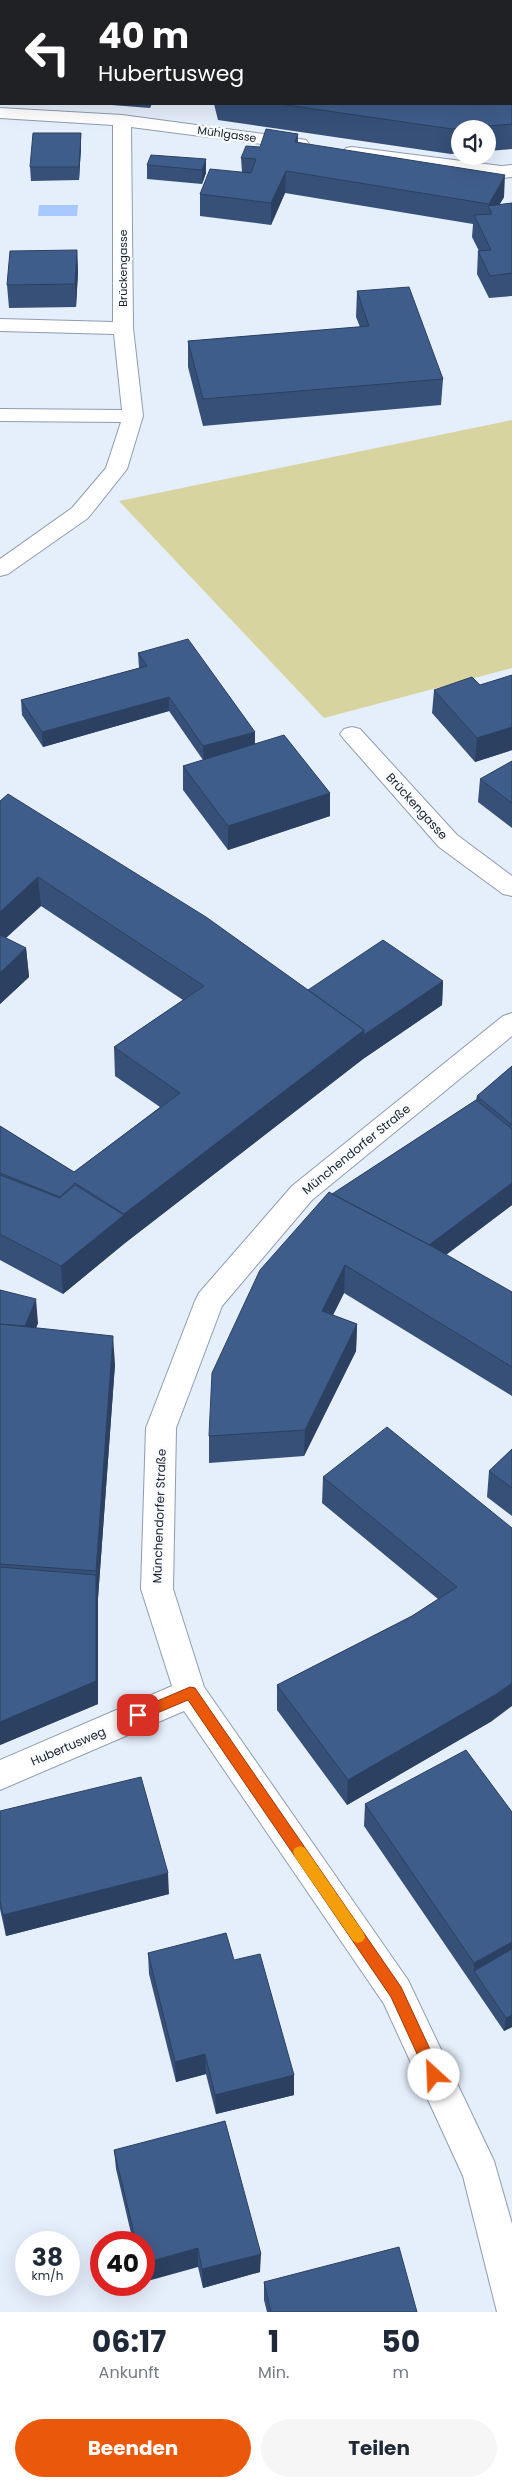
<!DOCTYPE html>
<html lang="de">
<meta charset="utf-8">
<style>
:root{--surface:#fff;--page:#f6f6f7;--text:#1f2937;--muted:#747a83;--accent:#ea580c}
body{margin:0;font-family:Poppins,sans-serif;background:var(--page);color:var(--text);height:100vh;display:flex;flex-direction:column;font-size:19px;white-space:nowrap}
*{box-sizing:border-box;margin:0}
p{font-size:16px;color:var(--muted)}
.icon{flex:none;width:28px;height:28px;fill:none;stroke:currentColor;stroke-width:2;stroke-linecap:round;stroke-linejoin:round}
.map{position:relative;height:2312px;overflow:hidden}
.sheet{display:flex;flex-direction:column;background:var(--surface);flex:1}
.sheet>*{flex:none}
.hud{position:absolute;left:0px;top:0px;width:512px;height:105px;box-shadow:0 5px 20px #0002;background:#202124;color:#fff;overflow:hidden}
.fabs{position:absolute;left:451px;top:120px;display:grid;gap:10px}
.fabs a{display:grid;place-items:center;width:45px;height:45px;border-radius:50%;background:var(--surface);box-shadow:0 5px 20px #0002;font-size:25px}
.speed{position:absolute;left:15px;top:2231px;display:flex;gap:10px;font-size:25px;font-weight:700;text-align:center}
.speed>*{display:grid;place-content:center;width:65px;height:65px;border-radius:50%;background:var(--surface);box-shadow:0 5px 20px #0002;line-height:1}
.speed small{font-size:12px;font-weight:400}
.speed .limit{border:8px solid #d22;background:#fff;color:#111}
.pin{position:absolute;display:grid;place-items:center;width:42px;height:42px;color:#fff;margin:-21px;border-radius:10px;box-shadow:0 2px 8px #0006}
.me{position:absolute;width:55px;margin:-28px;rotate:335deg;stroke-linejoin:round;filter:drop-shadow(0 0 4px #0008)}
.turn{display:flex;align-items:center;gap:18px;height:105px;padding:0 15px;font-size:22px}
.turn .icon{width:65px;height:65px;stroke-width:2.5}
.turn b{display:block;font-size:35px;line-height:42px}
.eta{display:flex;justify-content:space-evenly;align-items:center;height:85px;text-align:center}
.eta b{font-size:30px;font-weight:700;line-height:35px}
.button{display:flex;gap:10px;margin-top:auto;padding:10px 15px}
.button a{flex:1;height:58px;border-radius:30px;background:var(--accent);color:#fff;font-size:20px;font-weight:700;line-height:58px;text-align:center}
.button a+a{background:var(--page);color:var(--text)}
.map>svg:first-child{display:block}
.green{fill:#d7d49f}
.water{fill:#a7c9fe}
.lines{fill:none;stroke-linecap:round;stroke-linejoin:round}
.stream{fill:#a7c9fe;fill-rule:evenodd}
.minor-casing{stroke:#8f9cb0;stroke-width:2}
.minor{fill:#fff;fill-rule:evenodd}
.wall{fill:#365078}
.shaded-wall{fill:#2c4161}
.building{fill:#3f5d8b;stroke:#2c4161}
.route{fill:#ea580c;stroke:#983908}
.slow{fill:#f59e0b}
.labels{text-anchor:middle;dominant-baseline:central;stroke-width:5;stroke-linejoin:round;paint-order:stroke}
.far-street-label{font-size:11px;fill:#1a1f27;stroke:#f8fbff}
.street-label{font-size:12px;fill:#1a1f27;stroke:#f8fbff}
</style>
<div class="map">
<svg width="512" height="2312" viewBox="0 0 512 2312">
<rect width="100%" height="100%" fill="#e5eefb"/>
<!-- green -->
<path class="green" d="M512,420V668L324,718L119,501Z"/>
<!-- water -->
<path class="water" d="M39,205H78L77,216H38Z"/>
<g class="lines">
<!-- stream -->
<path class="stream" d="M494,0H506V1H495Z
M511,6H512V13H511Z"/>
<defs>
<path id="minor" d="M466,0H483V1H466Z
M511,77H512V89H511Z
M0,108L122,115L300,139L306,140L309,144L306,148L300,149L131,127L133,328L143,416L127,469L88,518L8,574L0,576V559L72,508L106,468L121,422L0,421V409L122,410L114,334L0,331V319L113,322V125L0,118Z
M352,147L501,166L512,165V177L501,178L346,156L343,152L346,148Z
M352,727L360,729L457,835L512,876V896L503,894L439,847L344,739L340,734L344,729Z
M512,1013V1036L312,1200L222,1306L176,1428L173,1589L204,1687L408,1980L494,2161L512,2224V2312H497L463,2176L384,2004L184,1711L0,1790V1760L172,1686L141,1589L146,1428L195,1301L199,1293L292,1186L503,1016Z"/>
</defs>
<!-- minor casing -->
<use href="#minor" class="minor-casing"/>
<!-- minor -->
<use href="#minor" class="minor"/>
</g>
<!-- wall -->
<path class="wall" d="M334,0H468V1H334Z
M0,4L1,12V45H0Z
M512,96V149L488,151V129H460V153L451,154L218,120L214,104H511Z
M99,104H152L150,108Z
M81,133V147L79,180L31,181L30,167Z
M298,134V142L504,197L499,205L512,203V296L489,298L477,274L478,251H479L472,237L473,224L285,193L271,225L200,216V194L242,172L241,158L260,147Z
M206,159V173L202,184L147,179V165Z
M77,250L78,272L76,307L9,308L7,285Z
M357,291L443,379L441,405L203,426L188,367V341L360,327L356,317Z
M138,653L255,744L330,793V816L228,850L183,790V766L203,760L169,711L43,747L22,715L21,700L139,668Z
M512,675V750L475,762L432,713L434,690L480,685Z
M512,761V828L478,802L480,779Z
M0,801L308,990L443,981L442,1005L363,1059L125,1243L63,1294L0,1260V1126L74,1172L160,1107L115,1076L114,1047L183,1000L41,906L6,938L26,948L29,977L0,1004Z
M512,1066V1205L446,1255L512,1292V1396L344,1293L333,1315L357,1324L356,1351L304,1456L209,1463V1436L332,1194L476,1100L477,1096Z
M0,1290L38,1323L36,1328L115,1364L98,1598V1704L0,1745Z
M512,1449V1516L487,1497L489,1471Z
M323,1477L512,1528L492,1721L347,1805L277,1710V1685L412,1616L438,1599L322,1503Z
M365,1804L512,1812V2027L504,2031L364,1826Z
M0,1811L169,1894L6,1936L0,1909Z
M148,1953L234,1960L294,2075V2095L216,2114L206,2074L176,2082L149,1974Z
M114,2150L260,2272L203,2288L198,2267L144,2242H133L116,2169Z
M264,2282L417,2312H267L264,2300Z"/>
<!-- shaded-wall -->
<path class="shaded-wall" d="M81,133V147L79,180V167Z
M206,159V173L202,184V170Z
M286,171L285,193L271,225V203Z
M505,175L504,197L491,219L492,214L489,208V204Z
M77,250L78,272L76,307L75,284Z
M169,697V711L43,747L42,732Z
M512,727V750L475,762L477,738Z
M255,732V747L204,761L203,746Z
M330,793V816L228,850V826Z
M38,877L41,906L0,943V912Z
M26,948L29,977L0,1004V973Z
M443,981L442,1005L363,1059L364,1035Z
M364,1030L363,1059L125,1243L63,1294L61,1266L124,1215V1214Z
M512,1183V1205L424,1271L426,1247Z
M345,1265L344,1293L321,1339L322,1311Z
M36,1299L38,1323L26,1353L23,1330Z
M357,1324L356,1351L304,1456L305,1430Z
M113,1336L115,1364L98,1598V1704L0,1745V1722L96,1575Z
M512,1683V1706L492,1721L347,1805L348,1780Z
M168,1873L169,1894L6,1936L3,1915Z
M512,1942V1961L474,1971V1963Z
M512,2015V2027L504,2031L506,2018Z
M205,2054L206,2074L176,2082L175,2062Z
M294,2075V2095L216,2114L215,2095Z
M198,2248V2267L144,2282V2263Z
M261,2254L260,2272L203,2288L202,2269Z"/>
<!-- building -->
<path class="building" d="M37,0H158V1H37Z
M193,0H312L313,1H193Z
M343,0H468V1H343Z
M0,4L1,12V20L0,21Z
M511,94L512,96V124L452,129L280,104H511Z
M266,129L298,134L295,142L505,175L489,204L286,171L271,203L200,194L210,169L251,173L256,159L241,158L246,146L260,147Z
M33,133H81L79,167H30Z
M151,155L206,159L202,170L147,165Z
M512,203V273L490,276L478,251L491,250L474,215L492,214L488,206Z
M77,250L75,284L7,285L10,251Z
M409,287L443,379L203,399L188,341L369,326L357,291Z
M188,639L255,732L203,746L169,697L42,732L21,700L147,666L138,653Z
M512,675V727L477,738L434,690L472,677L480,685Z
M284,735L330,793L228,826L183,766Z
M512,761V803L480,779Z
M8,794L206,917L364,1030L124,1214L75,1183L60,1197L0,1173V1126L74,1172L180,1093L114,1047L204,986L38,877L0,912V801Z
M0,935L26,948L0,973Z
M383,940L443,981L364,1035V1030L308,990Z
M512,1066V1125L477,1096Z
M476,1100L512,1129V1183L429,1245L332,1194Z
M0,1175L60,1198L75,1185L124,1215L61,1266L0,1234Z
M329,1192L426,1243L512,1292V1367L345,1265L322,1311L357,1324L305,1430L209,1436L212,1373L260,1270Z
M0,1290L36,1299L25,1326L0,1324Z
M0,1324L113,1336L96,1571L0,1564Z
M387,1427L512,1528V1683L495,1695L348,1780L277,1685L412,1616L457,1587L323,1477Z
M512,1449V1488L489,1471Z
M0,1567L96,1575V1681L0,1722Z
M466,1750L512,1812V1942L474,1963L365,1804Z
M141,1777L168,1873L3,1915L0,1901V1811Z
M226,1933L234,1960L260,1954L294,2075L215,2095L205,2054L175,2062L148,1953Z
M512,1949V2015L506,2018L474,1971Z
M225,2121L261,2254L202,2269L198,2248L144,2263V2242H136L114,2150Z
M399,2247L417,2312H271L264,2282Z"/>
<!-- route -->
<path class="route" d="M190,1687L195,1688L401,1987L442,2075L440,2080L434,2082L429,2080L391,1997L188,1700L143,1719H134L132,1715L134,1711Z"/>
<!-- slow -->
<path class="slow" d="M300,1846L305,1848L363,1932L365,1937L363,1941L358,1943L353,1941L295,1857L293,1852L295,1848Z"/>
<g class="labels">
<!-- far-street labels -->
<g class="far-street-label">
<text transform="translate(227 134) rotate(8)">Mühlgasse</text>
<text transform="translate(123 268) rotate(-90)">Brückengasse</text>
</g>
<!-- street labels -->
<g class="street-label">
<text transform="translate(417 806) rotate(48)">Brückengasse</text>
<text transform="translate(356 1149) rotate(-39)">Münchendorfer Straße</text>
<text transform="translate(159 1516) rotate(-88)">Münchendorfer Straße</text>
<text transform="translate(68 1746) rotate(-23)">Hubertusweg</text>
</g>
</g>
</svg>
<div class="fabs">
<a><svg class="icon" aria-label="sound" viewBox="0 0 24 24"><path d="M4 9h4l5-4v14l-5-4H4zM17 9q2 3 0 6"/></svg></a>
</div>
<div class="speed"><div>38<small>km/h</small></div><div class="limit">40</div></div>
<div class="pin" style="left:138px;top:1715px;background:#d93025"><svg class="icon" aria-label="arrive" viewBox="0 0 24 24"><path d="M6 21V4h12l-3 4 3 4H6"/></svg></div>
<svg class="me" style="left:434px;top:2075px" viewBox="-20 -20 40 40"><circle r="19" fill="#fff"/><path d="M0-13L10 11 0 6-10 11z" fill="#ea580c"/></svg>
<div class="hud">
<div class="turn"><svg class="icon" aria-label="left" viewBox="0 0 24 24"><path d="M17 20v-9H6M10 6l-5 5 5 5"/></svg><div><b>40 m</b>Hubertusweg</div></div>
</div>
</div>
<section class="sheet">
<div class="eta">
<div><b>06:17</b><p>Ankunft</p></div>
<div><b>1</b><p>Min.</p></div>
<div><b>50</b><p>m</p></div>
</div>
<div class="button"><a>Beenden</a><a>Teilen</a></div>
</section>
